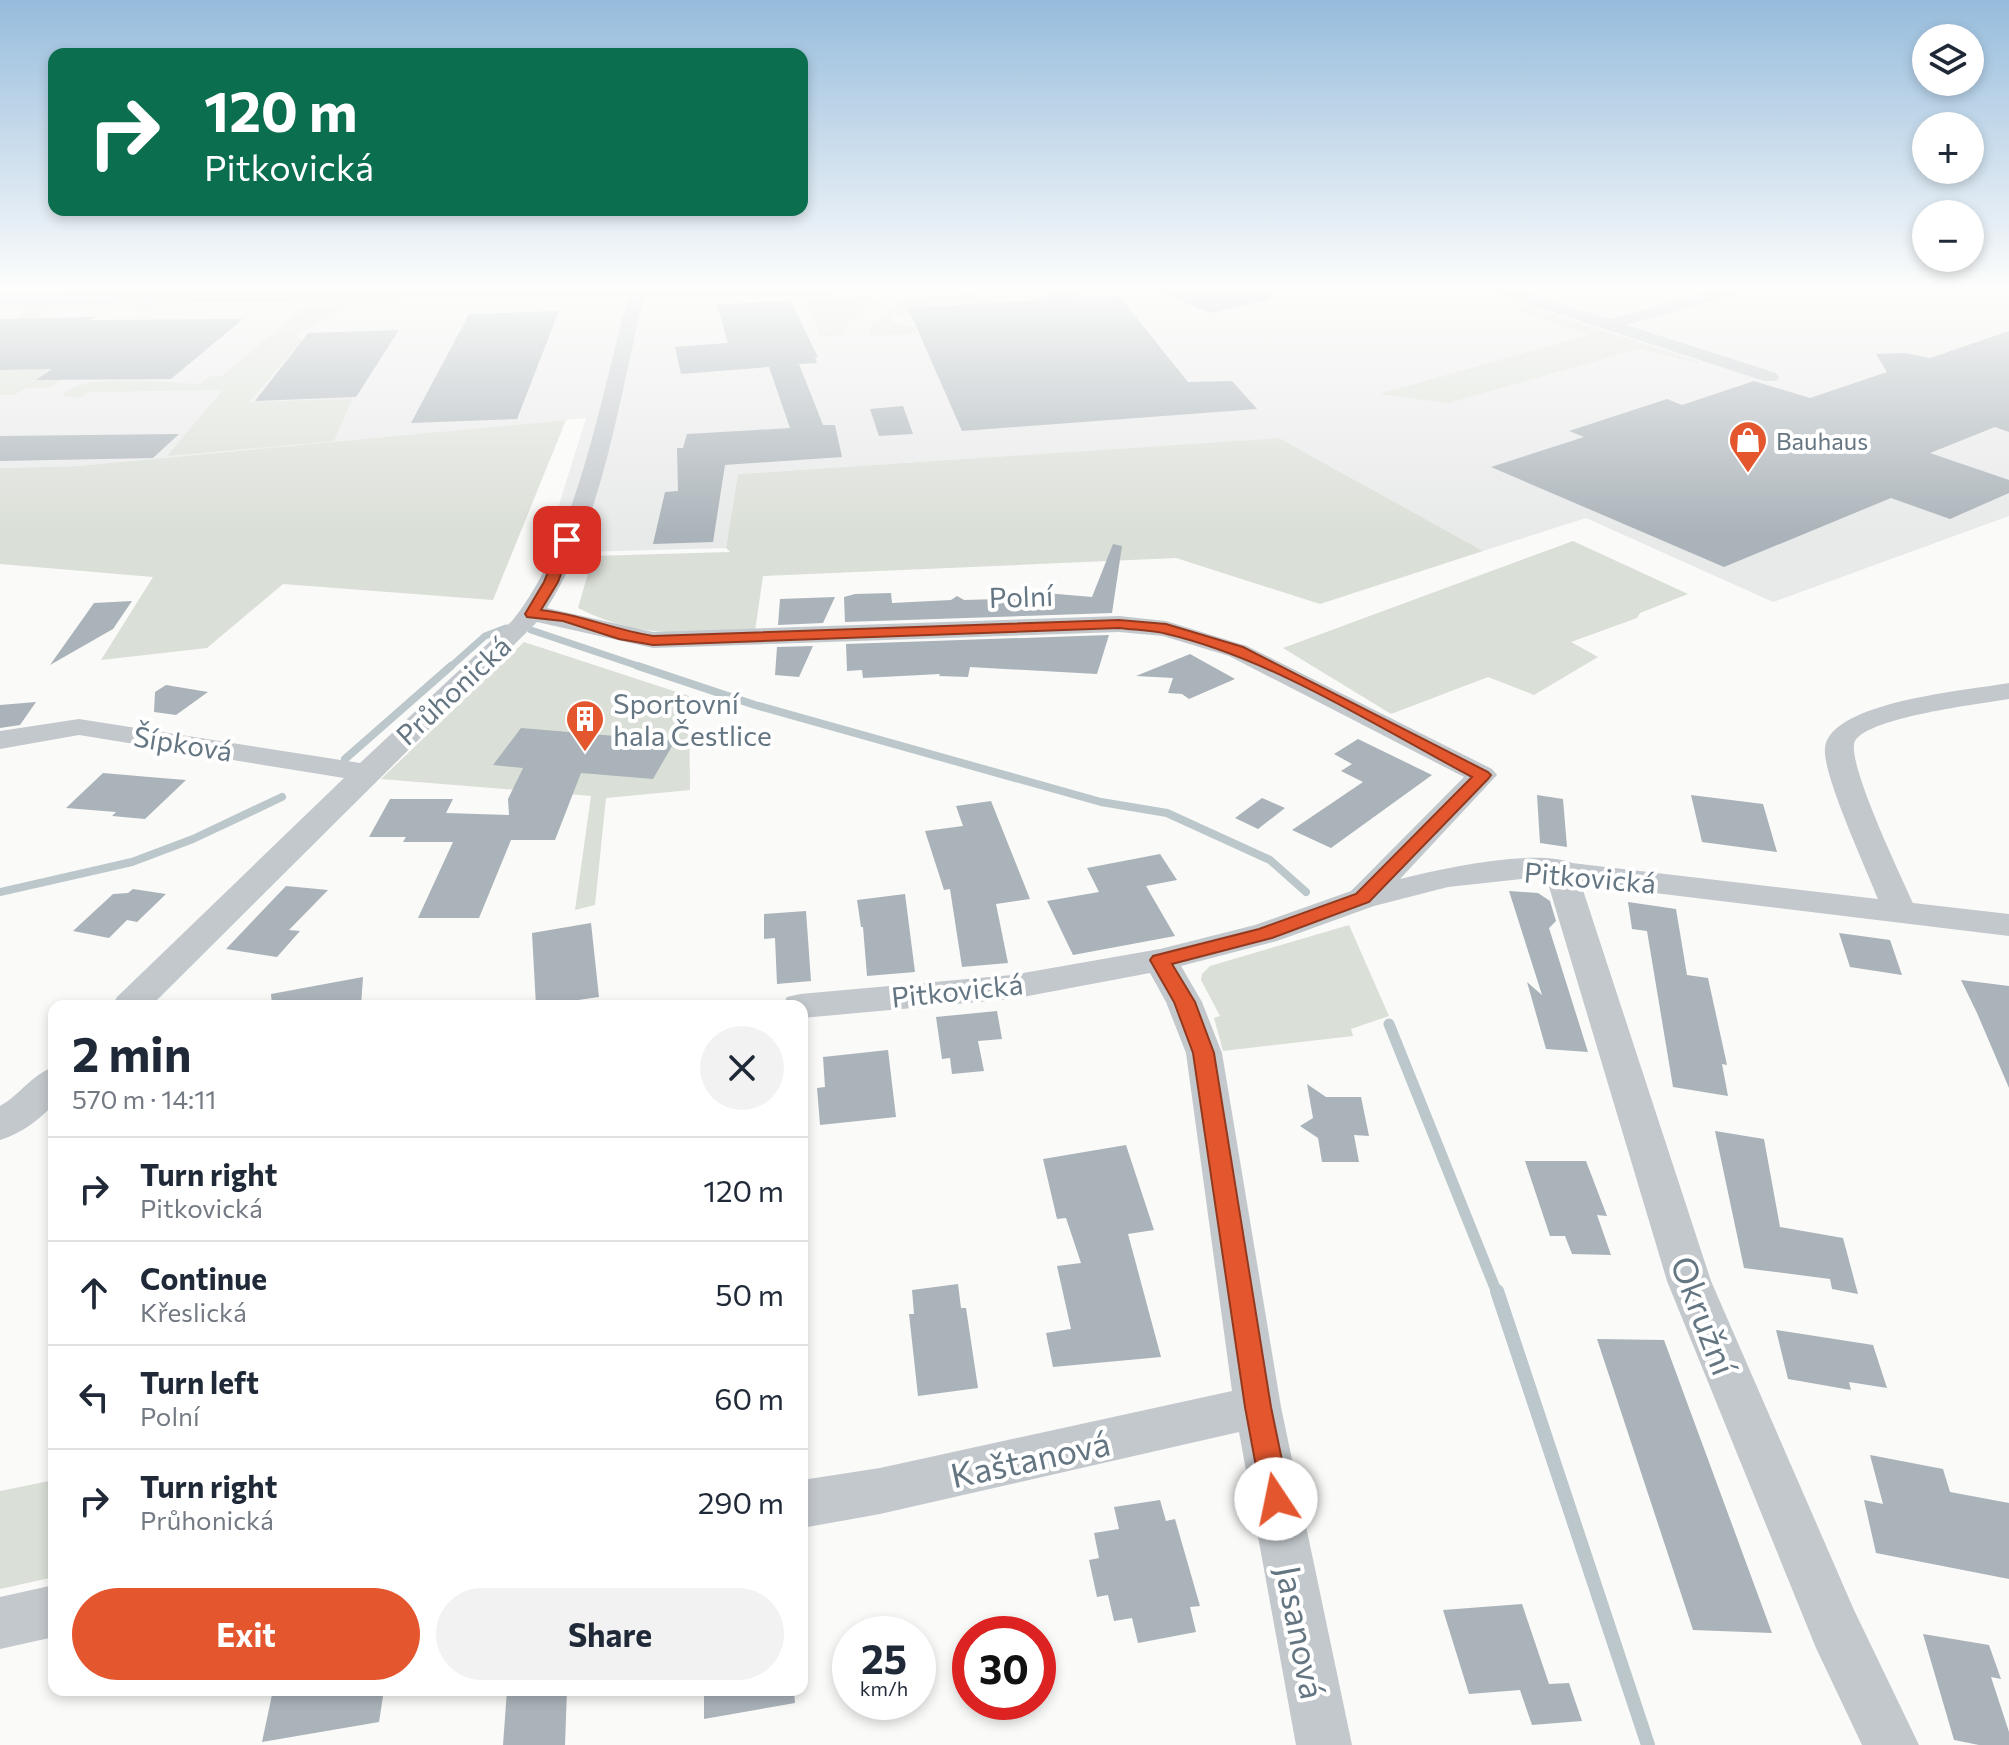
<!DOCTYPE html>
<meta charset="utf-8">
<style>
:root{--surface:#fff;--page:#f2f2f3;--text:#1f2937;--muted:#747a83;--line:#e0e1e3;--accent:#e4572e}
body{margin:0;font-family:Commissioner,sans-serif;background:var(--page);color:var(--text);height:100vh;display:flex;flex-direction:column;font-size:30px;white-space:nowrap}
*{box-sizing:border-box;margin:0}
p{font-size:26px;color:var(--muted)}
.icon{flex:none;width:44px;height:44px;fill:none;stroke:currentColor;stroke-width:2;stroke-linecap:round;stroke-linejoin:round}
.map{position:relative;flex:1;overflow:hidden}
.drawer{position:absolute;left:48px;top:1000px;width:760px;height:696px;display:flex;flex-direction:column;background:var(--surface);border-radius:16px;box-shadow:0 4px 12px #0003}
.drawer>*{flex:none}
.banner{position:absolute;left:48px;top:48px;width:760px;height:168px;border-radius:16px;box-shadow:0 4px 12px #0003;background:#0b6e4f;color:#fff;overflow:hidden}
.fabs{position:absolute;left:1912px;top:24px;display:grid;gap:16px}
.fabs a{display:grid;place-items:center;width:72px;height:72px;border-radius:50%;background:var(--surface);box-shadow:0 4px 12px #0003;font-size:40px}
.speed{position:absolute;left:832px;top:1616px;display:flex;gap:16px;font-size:40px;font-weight:700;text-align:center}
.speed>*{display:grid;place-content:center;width:104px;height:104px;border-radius:50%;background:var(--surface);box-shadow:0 4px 12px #0003;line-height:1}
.speed small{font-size:20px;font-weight:400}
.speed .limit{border:12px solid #d22;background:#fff;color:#111}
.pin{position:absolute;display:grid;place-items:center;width:68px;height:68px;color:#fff;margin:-34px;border-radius:16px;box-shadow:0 4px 12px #0006}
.me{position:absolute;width:88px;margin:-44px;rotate:349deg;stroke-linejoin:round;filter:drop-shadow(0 0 6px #0008)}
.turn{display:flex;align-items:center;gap:28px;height:168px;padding:0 24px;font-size:36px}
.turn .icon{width:104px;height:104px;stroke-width:2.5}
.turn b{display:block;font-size:56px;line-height:68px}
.round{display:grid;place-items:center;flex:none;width:84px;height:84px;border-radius:42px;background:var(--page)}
.summary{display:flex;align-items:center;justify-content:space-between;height:136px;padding:0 24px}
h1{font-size:48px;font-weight:700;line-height:60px}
.button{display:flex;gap:16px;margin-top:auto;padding:16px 24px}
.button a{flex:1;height:92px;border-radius:48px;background:var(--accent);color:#fff;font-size:32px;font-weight:700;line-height:92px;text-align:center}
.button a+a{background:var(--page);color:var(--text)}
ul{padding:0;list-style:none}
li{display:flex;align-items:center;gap:24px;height:104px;padding:0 24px;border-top:2px solid var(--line)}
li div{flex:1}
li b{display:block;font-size:30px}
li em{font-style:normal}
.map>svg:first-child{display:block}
.built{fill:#e8e9e9}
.green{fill:#dadfd7}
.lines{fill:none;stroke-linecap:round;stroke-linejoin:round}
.stream-far3{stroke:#bbc7cb;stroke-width:7}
.stream-far2{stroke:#bbc7cb;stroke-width:8}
.stream-far1{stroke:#bbc7cb;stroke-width:11}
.stream{stroke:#bbc7cb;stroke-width:14}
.building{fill:#aab3b9}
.minor{fill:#c3c8cc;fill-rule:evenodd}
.route{fill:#e4572e;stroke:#94391e;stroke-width:2}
.labels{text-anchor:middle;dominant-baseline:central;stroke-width:8;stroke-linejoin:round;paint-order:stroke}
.far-poi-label{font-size:24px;fill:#657683;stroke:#fff;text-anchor:start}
.street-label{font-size:28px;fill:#657683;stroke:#fff}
.poi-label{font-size:28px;fill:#657683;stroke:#fff;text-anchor:start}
.near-street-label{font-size:34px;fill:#657683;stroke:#fff}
</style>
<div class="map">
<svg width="2009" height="1745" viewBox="0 0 2009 1745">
<rect width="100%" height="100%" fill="#fafaf8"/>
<!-- built -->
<path class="built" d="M0,290H2009V516L1773,602L1586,518L1483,551L1279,438L738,474L726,548L544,553L586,418L77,466L0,468Z"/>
<!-- green -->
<path class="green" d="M994,290H1125L1130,295L1075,298L1072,294L1044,295L1046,300L909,308L911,314L890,316L893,323L916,327V334L869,336L868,332L872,324L905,298Z
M870,296L877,300L878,303L850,322L842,335L821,337L803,297Z
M1518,303L1697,361V363L1638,349L1448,403L1379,394L1589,335L1509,307Z
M158,304L163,306L145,311L132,310L134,307L51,308L28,328L0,332L28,310L0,309V306Z
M351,304L296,336L303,339L249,402L352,399L334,441L167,456L223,390L89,392L79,398L62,396C81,370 172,384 200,384L210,376H222L307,305Z
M88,361L51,387L26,388L14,395H0V370Z
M566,420L493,600L283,584L207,648L101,660L153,577L0,564V468L77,466Z
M1279,438L1483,551L1320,604L1176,558L763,576L755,631C685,632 642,640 578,608L593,556L730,552L726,548L738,474Z
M1573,541L1688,594L1640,613L1637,618L1571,642L1598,657L1534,695L1488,677L1391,714L1283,648Z
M524,642L689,696L690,790L606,798L595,905L575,910L591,796L381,779Z
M1349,925L1389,1016L1351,1029L1353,1036L1223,1051L1214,1018L1220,1016L1201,980L1202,974L1210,966Z
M54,1480V1577L0,1589V1491Z"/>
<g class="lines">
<!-- stream-far3 -->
<path class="stream-far3" d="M531,630L644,668
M449,668L485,636L506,628"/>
<!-- stream-far2 -->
<path class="stream-far2" d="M638,666L755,705L1101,802L1167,813L1270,860L1306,892
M345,759L451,666
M0,892L132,862L193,839L282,797"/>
<!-- stream-far1 -->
<path class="stream-far1" d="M1389,1024L1497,1293"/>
<!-- stream -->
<path class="stream" d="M1497,1291L1648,1745"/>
</g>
<!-- building -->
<path class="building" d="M1154,290H1270L1271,299L1210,313Z
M1072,294L1075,298L1119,296L1188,382L1232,381L1257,409L962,431L908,308L1046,300L1043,296Z
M790,300L818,357H815L817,363L799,364L823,425H835L842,457L725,465L713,542L653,544L665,492L678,491L677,448H683L687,434L790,428L769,367L681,374L675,347L728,343L717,305Z
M559,311L517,419L411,423L469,314Z
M94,317L90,320L243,319L171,379L36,380L52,369L0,370V319Z
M399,330L356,397L255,401L308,333Z
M2009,331V432L1995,427L1930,453L2009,480V493L1950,519L1891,498L1724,567L1491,467L1584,437L1569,431L1667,399L1682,405L1754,381L1810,398L1887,372L1876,354L1904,353L1930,358Z
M903,406L913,434L879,436L870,409Z
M179,434L153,458L0,461V436Z
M1113,544L1122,546L1112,613L845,622L844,597L855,594L891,593L892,603L951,600L957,596L964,600L1000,599V593L1034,592L1092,597Z
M835,597L823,623L778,625L780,599Z
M132,601L113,629L50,665L94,603Z
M1109,635L1097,674L970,667L968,677L939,676L940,674L863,678L862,670L847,671L846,644Z
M813,646L799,677L775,675L777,647Z
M1190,654L1235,679L1189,699L1182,694L1168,693L1173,678L1136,676Z
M166,685L208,692L176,715L154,712L155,692Z
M36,702L20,725L0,728V705Z
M521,728L675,741L653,779L581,773L555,840H511L479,918H418L453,842H403L406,837H369L390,799H453L446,813L509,815L508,799L523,768L493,765Z
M1358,739L1432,775L1331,848L1292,830L1363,782L1341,771L1352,764L1334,754Z
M103,773L161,778L186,780L145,819L112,816L116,812L66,808Z
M1537,795L1563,799L1567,847L1540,843Z
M1691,795L1763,804L1777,852L1702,842Z
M1262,798L1285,808L1258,829L1235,818Z
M991,801L1030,899L996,904L1008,963L962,967L950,889L944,890L925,831L963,826L956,806Z
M1160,854L1177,880L1146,886L1175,936L1073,955L1047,901L1099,892L1087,868Z
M286,886L328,890L289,930L300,931L277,957L226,949Z
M133,889L166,894L137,922L127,920L109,938L73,931L113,894L128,893Z
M1509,891L1538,893L1550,901L1556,921L1549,928L1588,1052L1546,1049L1527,982L1542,995Z
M905,894L915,972L867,976L863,927H861L857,900Z
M1628,902L1676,909L1687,975L1708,978L1727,1065L1722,1064L1728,1096L1673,1087L1647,931L1632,929Z
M806,911L811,981L777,984L775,938L764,939V914Z
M591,923L599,997L536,1006L532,933Z
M1839,933L1890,940L1902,975L1850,967Z
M363,977L361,1006H272L271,994Z
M1961,980L2009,986V1088L1977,1013Z
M997,1011L1002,1039L978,1041L984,1071L952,1074L950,1058L942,1059L936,1017Z
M888,1050L896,1117L820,1125L817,1088L825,1087L823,1057Z
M1307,1084L1326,1097H1361L1369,1136L1354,1135L1359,1162H1322L1318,1138L1300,1126L1313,1118Z
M1715,1131L1764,1139L1780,1227L1843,1238L1858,1294L1832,1289L1830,1279L1744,1268Z
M1126,1145L1154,1230L1128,1234L1161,1357L1053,1367L1046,1333L1071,1329L1057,1266L1081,1263L1066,1218L1057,1219L1043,1159Z
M1525,1161H1586L1607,1216L1597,1215L1611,1255L1572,1254L1565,1236H1550Z
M958,1284L961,1308H966L978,1388L918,1396L909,1314H914L912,1290Z
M1776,1330L1873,1345L1887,1388L1849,1382L1851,1390L1788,1379Z
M1597,1339L1664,1340L1772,1633L1693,1630Z
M1870,1455L1943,1469L1950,1492L2009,1503V1579L1876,1553L1864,1500L1883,1504Z
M1160,1500L1166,1521L1175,1519L1200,1606L1190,1607L1196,1632L1138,1643L1132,1618L1114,1621L1108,1595L1097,1597L1089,1560L1099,1558L1094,1533L1119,1529L1114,1507Z
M1522,1604L1549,1684L1569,1683L1582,1721L1532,1725L1520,1690L1469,1694L1443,1610Z
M1923,1634L1989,1645L2001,1679L1991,1677L2009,1732V1745H1979L1954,1740Z
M273,1690H384L379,1722L262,1742Z
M507,1690H567L565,1745H503Z
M704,1690H794L795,1703L704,1719Z"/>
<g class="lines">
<!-- minor -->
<path class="minor" d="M460,290H840L832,295L644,297C619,397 603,521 547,608L653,632L1119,616L1166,621L1247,646L1492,769L1497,775L1400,879C1439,869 1536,848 1572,863L1878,899C1867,870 1822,774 1825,748C1830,701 1971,690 2009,683V699C1980,704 1869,717 1855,741C1845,760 1902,878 1913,903L2009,914V936L1581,884L1711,1281L1854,1610L1919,1745H1862L1816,1648L1667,1281L1547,880L1530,878L1448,887L1374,906L1277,941L1181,966L1202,1002L1222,1053L1281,1407L1352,1745H1296L1239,1432L880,1514L802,1528V1480L880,1468L1232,1391L1186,1053L1166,1002L1150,973L1012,999L802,1018V1006H782L787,997L800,994L1012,975L1160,949L1255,925L1351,891L1464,777L1229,656L1163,636L1119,632L653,648L537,622L151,1006H112L117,997L344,778L79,735L0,749V731L79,719L360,763L512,621C577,541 601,396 628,297L0,305V295Z
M1493,290H1516L1609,319L1718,290H1743L1741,293L1626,325L1776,373L1779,377L1776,381H1764L1495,293Z
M54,1067V1104C38,1121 22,1133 0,1140V1106C20,1095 32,1074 54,1067Z
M54,1585V1637L0,1649V1597Z"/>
</g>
<!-- sky -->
<linearGradient id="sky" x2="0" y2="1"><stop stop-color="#96bcdc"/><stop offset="0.54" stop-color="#fdfdfc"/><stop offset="1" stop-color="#fdfdfc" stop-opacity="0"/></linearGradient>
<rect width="2009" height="534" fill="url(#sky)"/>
<!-- route -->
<path class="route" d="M567,536L574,540L558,582L541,610C579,614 615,630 653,636L1119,620L1166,624L1243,647L1488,772L1491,775L1488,779L1369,902L1272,938L1172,964L1195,1002L1214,1053L1271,1407L1290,1499L1286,1509L1276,1513L1266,1509L1262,1499L1245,1407L1193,1053L1174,1002L1150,960L1153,956L1259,929L1356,894L1472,777C1378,727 1270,658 1167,634C1152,630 1134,630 1119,628L653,645L619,639L563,621L527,617L525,614L544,582L561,540Z"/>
<!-- icons -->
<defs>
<symbol id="shop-pin" viewBox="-11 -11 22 30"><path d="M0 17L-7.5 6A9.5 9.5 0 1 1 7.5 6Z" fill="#e4572e" stroke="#fff"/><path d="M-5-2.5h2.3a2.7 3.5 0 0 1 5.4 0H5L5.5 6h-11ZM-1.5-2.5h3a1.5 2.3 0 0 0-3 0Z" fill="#fff"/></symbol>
<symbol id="building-pin" viewBox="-11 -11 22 30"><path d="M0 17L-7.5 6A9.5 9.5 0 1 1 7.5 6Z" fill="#e4572e" stroke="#fff"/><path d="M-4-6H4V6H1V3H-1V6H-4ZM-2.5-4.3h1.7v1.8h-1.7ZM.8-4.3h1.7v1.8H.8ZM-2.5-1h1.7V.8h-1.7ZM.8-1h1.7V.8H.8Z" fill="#fff"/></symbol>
</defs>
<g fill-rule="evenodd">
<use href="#shop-pin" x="1726" y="418" width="44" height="60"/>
<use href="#building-pin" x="563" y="697" width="44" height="60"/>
</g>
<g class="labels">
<!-- far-poi labels -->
<g class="far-poi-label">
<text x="1776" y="440">Bauhaus</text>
</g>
<!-- street labels -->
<g class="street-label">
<text transform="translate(1021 596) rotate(-2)">Polní</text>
<text transform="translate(453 690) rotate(-43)">Průhonická</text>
<text transform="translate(183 743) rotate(9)">Šípková</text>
<text transform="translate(1590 877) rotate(5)">Pitkovická</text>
<text transform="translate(957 990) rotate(-6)">Pitkovická</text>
</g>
<!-- poi labels -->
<g class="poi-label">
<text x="613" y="703">Sportovní<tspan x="613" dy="32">hala Čestlice</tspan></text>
</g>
<!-- near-street labels -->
<g class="near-street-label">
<text transform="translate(1705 1315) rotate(69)">Okružní</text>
<text transform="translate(1030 1458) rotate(-12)">Kaštanová</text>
<text transform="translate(1302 1632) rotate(79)">Jasanová</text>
</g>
</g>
</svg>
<div class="fabs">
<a><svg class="icon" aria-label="layers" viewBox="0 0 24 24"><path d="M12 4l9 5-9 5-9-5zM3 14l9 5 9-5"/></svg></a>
<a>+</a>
<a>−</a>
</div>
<div class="speed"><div>25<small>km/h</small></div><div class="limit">30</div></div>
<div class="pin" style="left:567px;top:540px;background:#d93025"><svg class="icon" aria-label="arrive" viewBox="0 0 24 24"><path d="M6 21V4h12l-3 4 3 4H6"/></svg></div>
<svg class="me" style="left:1276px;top:1499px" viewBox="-20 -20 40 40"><circle r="19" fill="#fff"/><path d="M0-13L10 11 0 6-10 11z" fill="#e4572e"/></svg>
<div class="banner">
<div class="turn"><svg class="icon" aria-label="right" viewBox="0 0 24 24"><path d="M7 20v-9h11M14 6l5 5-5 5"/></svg><div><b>120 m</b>Pitkovická</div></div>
</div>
<section class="drawer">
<div class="summary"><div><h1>2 min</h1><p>570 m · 14:11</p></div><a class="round"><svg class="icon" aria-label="close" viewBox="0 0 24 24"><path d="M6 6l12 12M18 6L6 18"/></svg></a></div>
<ul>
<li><svg class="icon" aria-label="right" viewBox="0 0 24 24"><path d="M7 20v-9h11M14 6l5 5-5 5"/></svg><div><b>Turn right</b><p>Pitkovická</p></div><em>120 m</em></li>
<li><svg class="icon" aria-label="ahead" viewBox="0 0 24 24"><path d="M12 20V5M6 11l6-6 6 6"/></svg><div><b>Continue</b><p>Křeslická</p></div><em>50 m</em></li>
<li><svg class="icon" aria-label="left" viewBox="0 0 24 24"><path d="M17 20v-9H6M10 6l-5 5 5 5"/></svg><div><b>Turn left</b><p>Polní</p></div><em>60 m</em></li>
<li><svg class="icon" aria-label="right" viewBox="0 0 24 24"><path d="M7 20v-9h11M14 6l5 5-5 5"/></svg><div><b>Turn right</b><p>Průhonická</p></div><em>290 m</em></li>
</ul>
<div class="button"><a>Exit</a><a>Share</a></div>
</section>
</div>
